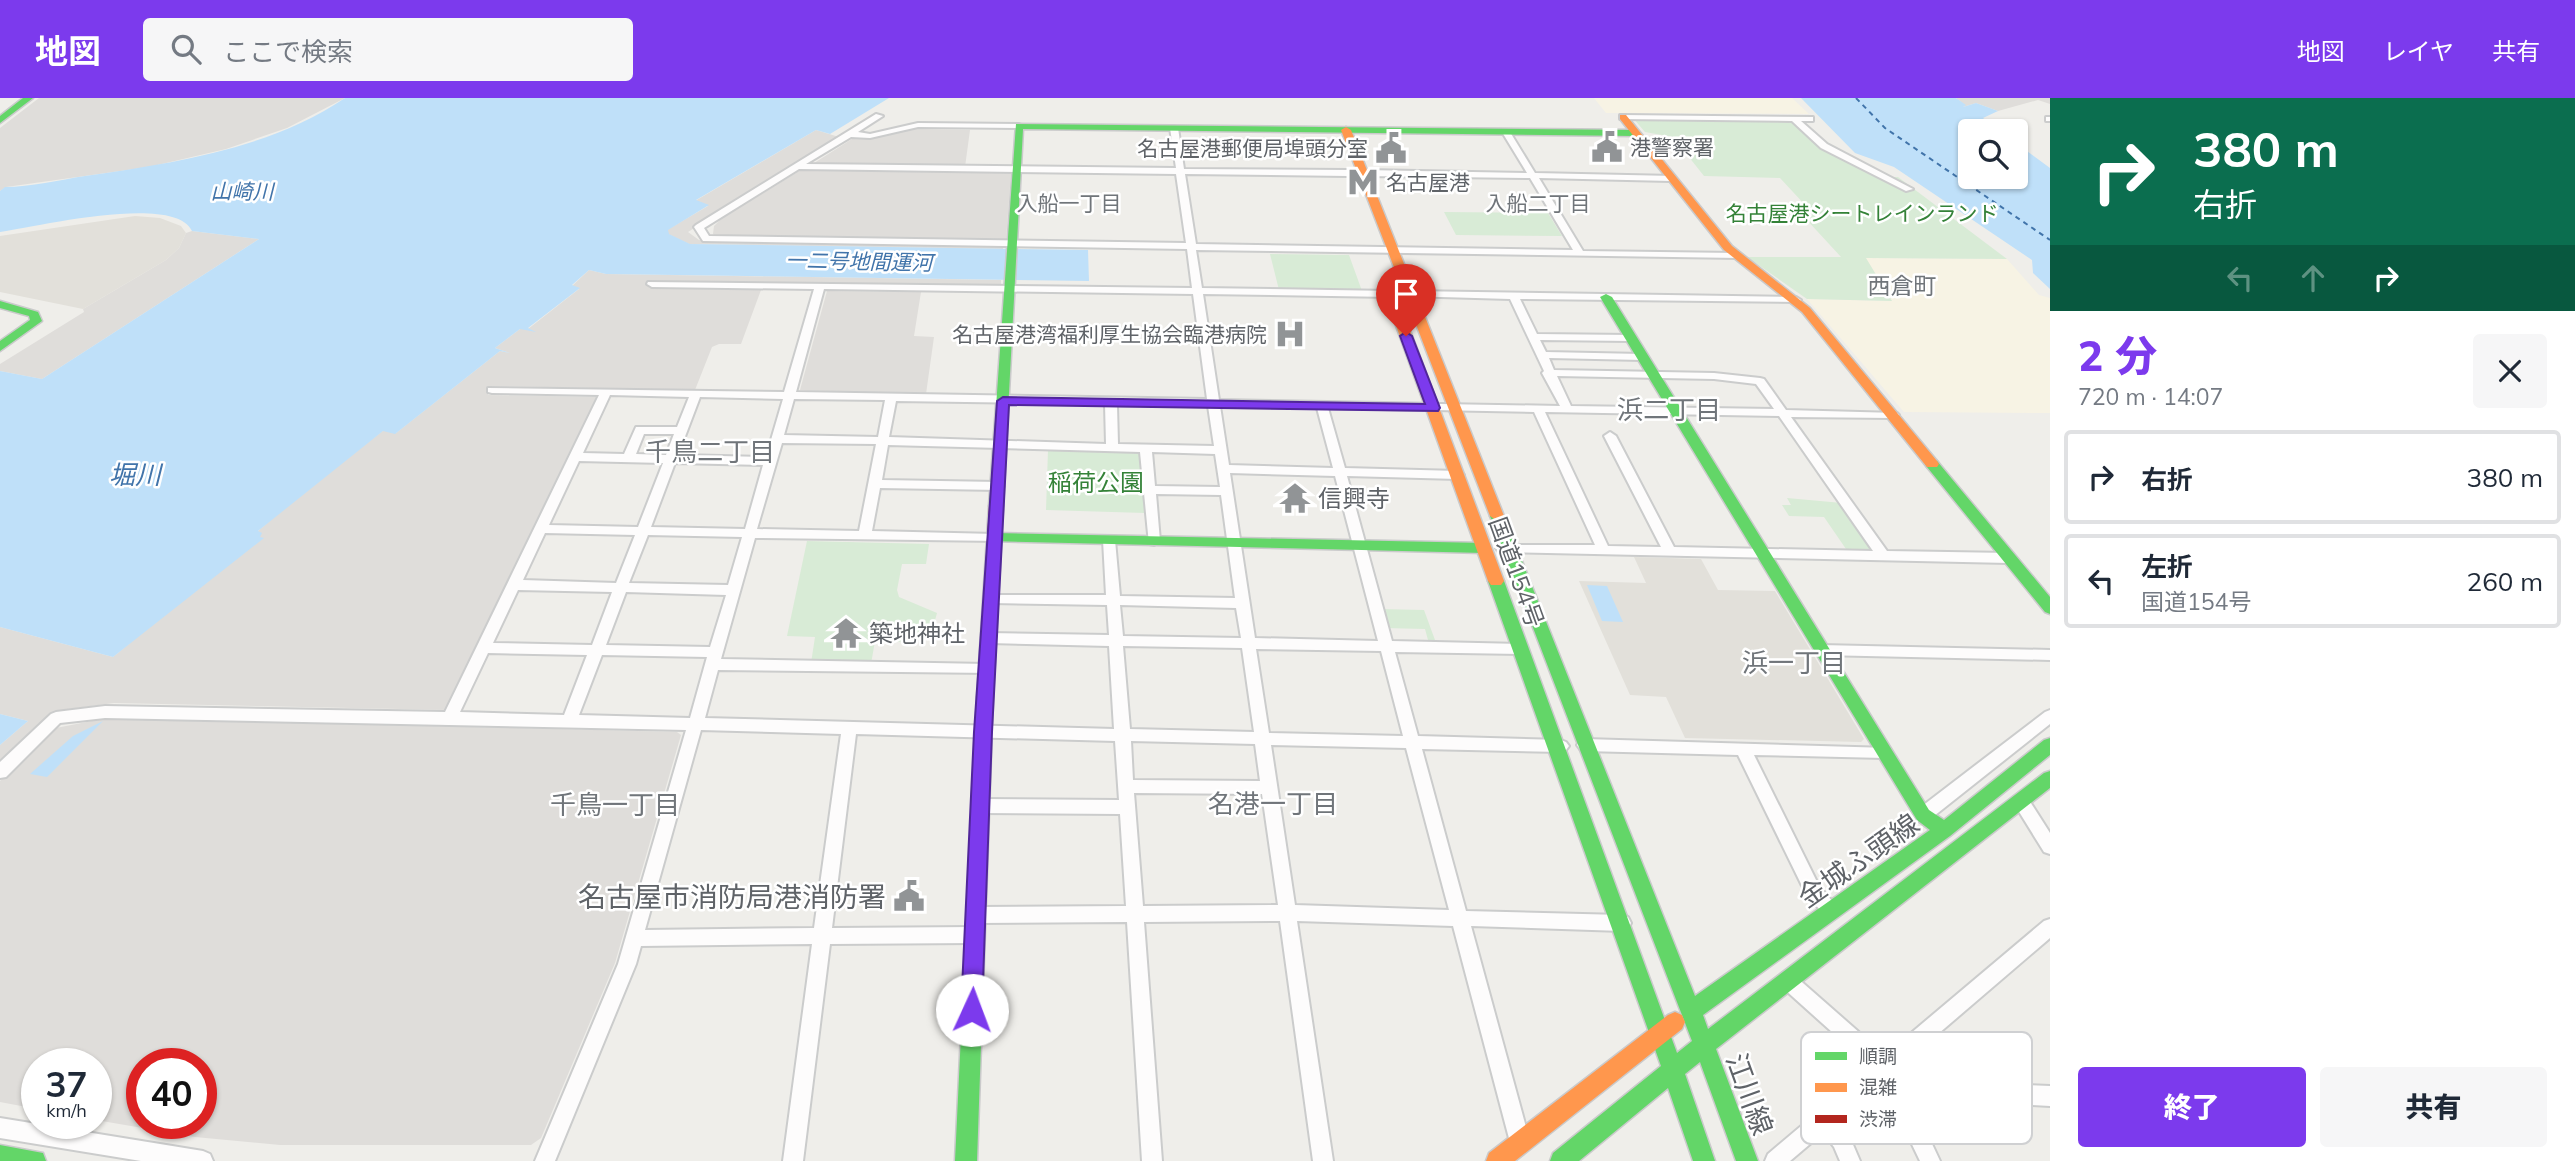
<!DOCTYPE html>
<html lang="ja">
<meta charset="utf-8">
<style>
:root{--surface:#fff;--page:#f6f6f7;--text:#1f2937;--muted:#747a83;--line:#e0e1e3;--accent:#7c3aed}
body{margin:0;font-family:Mulish,"Noto Sans JP",sans-serif;background:var(--page);color:var(--text);height:100vh;display:flex;flex-direction:column;font-size:26px;white-space:nowrap}
*{box-sizing:border-box;margin:0}
p{font-size:23px;color:var(--muted)}
.icon{flex:none;width:38px;height:38px;fill:none;stroke:currentColor;stroke-width:2;stroke-linecap:round;stroke-linejoin:round}
.map{position:relative;flex:1;overflow:hidden}
.panel{display:flex;flex-direction:column;background:var(--surface);width:525px}
.panel>*{flex:none}
.banner{background:#0b6e4f;color:#fff;overflow:hidden}
.tools{position:absolute;left:1958px;top:21px;display:grid;gap:14px}
.tools a{display:grid;place-items:center;width:70px;height:70px;border-radius:7px;background:var(--surface);box-shadow:0 2px 5px #0004;font-size:35px}
.speed{position:absolute;left:21px;top:950px;display:flex;gap:14px;font-size:35px;font-weight:700;text-align:center}
.speed>*{display:grid;place-content:center;width:91px;height:91px;border-radius:50%;background:var(--surface);box-shadow:0 2px 5px #0004;line-height:1}
.speed small{font-size:18px;font-weight:400}
.speed .limit{border:10px solid #d22;background:#fff;color:#111}
.pin{position:absolute;display:grid;place-items:center;width:60px;height:60px;color:#fff;margin:-72px -30px;border-radius:50% 50% 50% 0;rotate:-45deg;box-shadow:0 0 7px #0007}
.pin .icon{rotate:45deg}
.me{position:absolute;width:77px;margin:-38px;rotate:2deg;stroke-linejoin:round;filter:drop-shadow(0 0 5px #0008)}
.turn{display:flex;align-items:center;gap:24px;height:147px;padding:0 28px;font-size:32px}
.turn .icon{width:91px;height:91px;stroke-width:2.5}
.turn b{display:block;font-size:49px;line-height:60px}
.lanes{display:flex;align-items:center;height:66px;padding:0 28px;background:#0003;justify-content:center;gap:35px;direction:ltr}
.lanes .off{opacity:.35}
.round{display:grid;place-items:center;flex:none;width:74px;height:74px;border-radius:7px;background:var(--page)}
.headline{display:flex;align-items:center;justify-content:space-between;height:119px;padding:0 28px}
h1{font-size:42px;font-weight:800;line-height:52px;color:var(--accent)}
.cta{display:flex;gap:14px;margin-top:auto;padding:14px 28px}
.cta a{flex:1;height:80px;border-radius:7px;background:var(--accent);color:#fff;font-size:28px;font-weight:800;line-height:80px;text-align:center}
.cta a+a{background:var(--page);color:var(--text)}
ul{padding:0;list-style:none}
li{display:flex;align-items:center;gap:21px;height:94px;margin:0 14px 10px;padding:0 14px;border:4px solid var(--line);border-radius:7px}
li div{flex:1}
li b{display:block;font-size:26px}
li em{font-style:normal}
header{display:flex;align-items:center;gap:42px;box-sizing:border-box;height:98px;padding:0 35px;background:var(--accent);color:#fff}
header strong{font-size:33px}
nav{display:flex;gap:38px;margin-inline-start:auto;font-size:24px}
.search{width:490px;height:63px;background:var(--page);display:flex;align-items:center;gap:18px;box-sizing:border-box;padding:0 24px;border-radius:7px;color:var(--muted);font-size:26px}
main{display:flex;flex:1;min-height:0}
.map>svg:first-child{display:block}
.commercial{fill:#f7f3e4}
.industrial{fill:#dfddda;fill-rule:evenodd}
.education{fill:#e2e0da}
.green{fill:#d8ebd6}
.water{fill:#bfe0f9}
.lines{fill:none;stroke-linecap:round;stroke-linejoin:round}
.ferry{stroke:#4174aa;stroke-width:2;stroke-dasharray:5 4.5;stroke-linecap:butt}
.street-casing{stroke:#cbcccc;stroke-width:4}
.fast-casing{stroke:#cacacb;stroke-width:3}
.slow-casing{stroke:#cacacb;stroke-width:3}
.jam-casing{stroke:#cacacb;stroke-width:3}
.street{fill:#fdfcfc;fill-rule:evenodd}
.fast{fill:#63d668;fill-rule:evenodd}
.slow{fill:#ff974d;fill-rule:evenodd}
.jam{fill:#b3261e;fill-rule:evenodd}
.route{fill:#7c3aed;stroke:#51269a;stroke-width:2}
.labels{text-anchor:middle;dominant-baseline:central;stroke-width:5;stroke-linejoin:round;paint-order:stroke}
.far-poi-label{font-size:21px;fill:#5f6368;stroke:#fff;text-anchor:start}
.far-water-label{font-size:21px;font-style:italic;fill:#4174aa;stroke:#fff}
.far-neighbourhood-label{font-size:21px;fill:#70757a;stroke:#fff}
.far-park-label{font-size:21px;fill:#348238;stroke:#fff}
.far-quarter-label{font-size:23px;fill:#70757a;stroke:#fff}
.park-label{font-size:24px;fill:#348238;stroke:#fff}
.poi-label{font-size:24px;fill:#5f6368;stroke:#fff;text-anchor:start}
.street-label{font-size:24px;fill:#5f6368;stroke:#fff}
.neighbourhood-label{font-size:26px;fill:#70757a;stroke:#fff}
.water-label{font-size:26px;font-style:italic;fill:#4174aa;stroke:#fff}
.near-street-label{font-size:28px;fill:#5f6368;stroke:#fff}
.near-poi-label{font-size:28px;fill:#5f6368;stroke:#fff;text-anchor:end}
.key{fill:#fff;stroke:#cfd0d2;stroke-width:2}
.key-label{font-size:19px;fill:#5f6368}
</style>
<header>
<strong>地図</strong>
<div class="search"><svg class="icon" aria-label="search" viewBox="0 0 24 24"><circle cx="10" cy="10" r="6"/><path d="M15 15l6 6"/></svg>ここで検索</div>
<nav><a>地図</a><a>レイヤ</a><a>共有</a></nav>
</header>
<main>
<div class="map">
<svg width="2050" height="1063" viewBox="0 0 2050 1063">
<rect width="100%" height="100%" fill="#efeeea"/>
<!-- commercial -->
<path class="commercial" d="M1594,0H1792L1809,16L1606,15Z
M1865,160L2007,161L2039,197L2050,200V315L1904,314L1807,201L1892,203Z"/>
<!-- industrial -->
<path class="industrial" d="M39,0H345L287,30L226,51L149,69L6,89L0,93V30Z
M1956,0H2050V6L2038,2L1998,13L1976,5L1963,9L1965,7Z
M911,31L970,32L965,69L811,67L852,41L876,40Z
M816,32L839,39L688,134L699,142L712,143L1003,147V151L689,146L668,136L667,132L708,108L695,103Z
M801,72L1011,75L1006,142L716,139L713,136L714,128L722,120Z
M192,133L259,141L42,281L0,273V266L84,214L83,211L166,162L179,150L186,135Z
M589,172L606,176L1001,182V186L995,188L652,183L649,190L761,192L741,246H719L712,249L695,292L492,288L488,297L601,299L450,612L114,605L68,611L39,625L0,662V647L28,623L0,616V529L113,559L259,439L257,434L300,396L384,332L396,335L500,253L510,255L495,250L520,231H528L579,191L572,188Z
M827,193L921,194L914,238L934,239L926,296L800,292Z
M107,620L677,634L681,637L615,865L541,1040L531,1047H280L195,1039L96,1022V966H37V1011L0,1004V683L56,630ZM142,966H201V1026H142Z"/>
<!-- education -->
<path class="education" d="M135,118L160,120L181,128L186,135L179,150L166,162L83,211L0,194V138Z
M1634,459L1701,461L1718,492L1775,493L1864,641L1861,644L1685,640L1666,599L1630,597L1579,483L1646,485Z"/>
<!-- green -->
<path class="green" d="M1633,20L1790,22L1818,48L1889,79H1898L2007,161L1866,160L1892,203L1807,201L1747,159H1841L1794,108H1806L1780,80L1704,78L1673,39L1645,34Z
M1444,114L1548,115L1562,138L1456,137Z
M1270,156L1349,157L1362,193L1279,192Z
M1048,352L1142,355L1145,415L1046,412Z
M1787,400L1842,405L1875,452L1846,451L1824,419L1789,418L1782,407H1791Z
M807,443L929,446L926,466H902L897,492L899,499L937,515L931,537L913,544L875,543L871,566L811,565L815,539L787,538Z
M1380,511L1424,512L1435,542H1428L1425,531L1384,530Z"/>
<!-- water -->
<path class="water" d="M345,0H889L830,36L816,32L696,102L709,107L668,132L669,136L690,146L1088,152L1089,183L606,176L589,172L572,187L580,190L528,230L536,234L520,231L495,250L510,255L500,253L395,336L383,333L258,433L262,435L260,439L264,440L113,559L0,529V273L42,281L259,141L192,133C175,95 35,129 0,134V93L5,89C31,89 59,82 85,78C173,65 270,51 345,0Z
M1801,0H1956L1966,7L1963,9L1976,5L1998,13L1983,20L2000,33H1970V79H2016V45L2050,70V191L2033,175L2032,162L1894,69L1855,55Z
M1587,487L1607,488L1623,524L1602,523Z
M0,616L28,623L0,647Z
M103,623L47,679L30,676L73,638Z"/>
<g class="lines">
<!-- ferry -->
<path class="ferry" d="M1856,0L1885,30L2050,142"/>
<defs>
<path id="street" d="M876,16L883,18L858,34L870,36L918,25L1019,26L1023,28L1019,30L918,29L870,40L851,39L806,66L1176,70L1170,30L1174,28L1178,30L1184,71L1348,72L1352,75L1348,78L1185,76L1196,146L1573,152L1530,80L1364,78L1360,75L1364,72L1527,75L1502,34L1506,32L1510,34L1535,75L1674,78L1675,80L1671,83L1539,80L1583,153L1736,155L1739,156V160L1196,152L1202,190L1392,193L1397,196L1392,199L1203,196L1219,302L1560,308L1542,275L1544,273L1510,201L1406,198L1405,196L1410,193L1796,199L1801,202L1800,204L1520,201L1537,236L1631,237L1636,240L1631,243L1540,242L1546,254L1642,256L1647,259L1642,262L1549,260L1554,272L1714,275L1760,280L1764,281L1786,312L1897,315L1899,317L1893,320L1791,319L1887,453L2009,455L2016,460L2009,465L1503,454L1498,453L1496,450L1498,447H1595L1534,314L1328,310L1345,370L1458,373L1464,377L1458,381L1347,378L1392,543L1521,546L1526,547L1528,551L1526,555L1521,556L1395,554L1418,638L1561,642L1566,644L1569,648L1566,652L1561,654L1422,651L1466,813L1622,817L1628,819L1631,825L1628,831L1622,833L1471,828L1530,1044L1527,1051L1520,1054L1513,1051L1510,1044L1453,828L1297,823L1333,1063H1313L1280,823L1144,824L1162,1063H1142L1127,824L976,825L970,823L967,817L970,811L976,809L1126,808L1120,716L980,715L974,713L972,708L974,703L980,701L1119,702L1115,643L856,636L832,830L975,829L981,831L984,837L981,843L975,845L830,846L803,1063H783L812,846L641,848L636,866L555,1063H535L618,866L686,632L105,620L60,625L6,679L0,680V664L51,616L56,614L105,608L445,614L599,297L492,295L488,294V290L784,294L814,191L652,189L647,186L648,184L1192,190L1187,151L703,143L694,129L696,127ZM799,71L1176,76L1186,145L709,138L704,130ZM824,191L1193,196L1207,301L796,294ZM1557,278L1714,281L1756,286L1774,311L1571,308ZM610,297L689,299L677,329H636L624,356L583,355ZM700,299L783,301L766,359L678,357ZM794,301L885,302L878,339L784,337ZM896,303L1105,306L1106,346L889,339ZM1117,307L1208,308L1214,348L1118,346ZM1220,308L1317,310L1333,370L1229,367ZM1545,314L1779,318L1873,453L1674,449L1616,338L1610,334L1604,338L1661,449L1608,448ZM644,336H674L666,357L636,356ZM782,345L876,346L859,433L757,431ZM888,347L1140,354L1149,446L1154,447L1160,443L1156,396L1221,397L1235,500L1120,498L1115,442L1109,438L1103,442L1106,497H987L985,500L987,503L992,505L1107,507L1109,537L989,535L982,540L989,545L1109,548L1114,631L705,620L718,572L992,575L994,571L992,567L987,566L721,561L755,440L1000,443L1001,440L1000,437L995,436L872,433L880,390L998,392L1004,388L998,384L882,382ZM1152,354L1215,356L1220,389L1155,388ZM579,363L663,365L638,429L549,427ZM675,365L763,367L745,431L651,429ZM1230,375L1335,378L1378,543L1255,540ZM545,435L635,437L616,485L523,482ZM648,437L742,439L728,487L629,485ZM518,492L612,494L592,547L493,545ZM626,494L726,497L710,549L606,547ZM1120,507L1236,510L1241,540L1123,538ZM1123,548L1242,550L1254,634L1130,631ZM1256,551L1381,553L1403,638L1269,635ZM488,555L587,557L564,617L460,614ZM602,557L707,559L690,620L579,617ZM701,632L841,636L814,830L645,832ZM1131,643L1255,646L1260,683L1133,682ZM1271,647L1406,650L1449,812L1295,807ZM1134,695L1262,696L1278,807L1143,808Z
M1623,17L1813,19V23H1801L1827,46L1913,91L1906,93L1821,50L1792,23L1620,21V17Z
M2046,19H2050V23H2046Z
M1821,547L2050,552V562L1821,557L1816,556L1814,552L1816,548Z
M2050,612V626L1929,722L1923,724L1917,722L1915,717L1917,712L2045,614Z
M1585,641L1889,650L1892,654L1889,658L1884,660L1754,657L1819,788L1840,812L1837,817L1831,820L1825,817L1807,798L1738,657L1585,653L1580,651L1577,647L1580,643Z
M2021,697L2027,699L2050,735V756L2044,754L2013,704L2015,699Z
M2050,821V840L1896,972L1901,982L2050,988V1008L1911,1001L1940,1063H1920L1882,984L1838,1022L1848,1035L1860,1063H1840L1834,1049L1823,1035L1790,1063H1765L1768,1056L1871,969L1783,890L1780,884L1783,878L1789,875L1795,878L1885,957L2044,823Z
M0,1020L203,1053L210,1056L213,1063H141L0,1040Z"/>
<path id="fast" d="M23,0H33L0,25V18Z
M1016,26L1635,32L1640,35L1635,38L1023,31L1003,408L996,413L989,408Z
M1606,196L1612,199L1929,712L1944,722L2044,642L2050,640V657L1950,738L1703,917L1708,931L2044,675L2050,673V690L1716,951L1758,1063H1736L1700,964L1685,976L1715,1063H1693L1668,990L1579,1063H1550L1553,1055L1661,968L1488,483L1491,479H1501L1504,483L1677,955L1692,943L1490,418L1492,415L1497,413L1504,418L1695,898L1930,732L1917,722L1600,199Z
M0,203L38,214L42,223L0,253V243L30,222L29,218L0,210Z
M1932,362L1937,363L2050,499V516L2045,514L1927,369L1925,366Z
M995,435L1484,445L1491,450L1484,455L990,443L988,440Z
M985,593L991,594L993,599L977,1063H955L977,599L979,594Z
M0,1047L43,1055L46,1063H0Z"/>
<path id="slow" d="M1620,17H1626L1732,148L1810,210L1937,363L1939,366L1937,369H1927L1802,214L1724,152L1620,21Z
M1346,29L1351,32L1504,418L1502,421L1497,423L1490,418L1341,32Z
M1396,208L1402,211L1504,483L1501,487H1491L1488,483L1390,211Z
M1675,914L1682,917L1685,924L1682,931L1515,1063H1486L1489,1055L1668,917Z"/>
<path id="jam" d="M996,403L1003,408L993,599L991,604H979L977,599L989,408Z"/>
</defs>
<!-- street casing -->
<use href="#street" class="street-casing"/>
<!-- fast casing -->
<use href="#fast" class="fast-casing"/>
<!-- slow casing -->
<use href="#slow" class="slow-casing"/>
<!-- jam casing -->
<use href="#jam" class="jam-casing"/>
<!-- street -->
<use href="#street" class="street"/>
<!-- fast -->
<use href="#fast" class="fast"/>
<!-- slow -->
<use href="#slow" class="slow"/>
<!-- jam -->
<use href="#jam" class="jam"/>
</g>
<!-- route -->
<path class="route" d="M1406,234L1412,238L1440,310L1438,313L1009,307L992,634L982,912L979,919L972,922L965,919L961,912L974,634L997,303L1003,299L1425,306L1400,238Z"/>
<!-- icons -->
<defs>
<symbol id="civic-bare" viewBox="-9 -9 18 18"><path d="M-.6-6.5H3V-4.5H.6V-3L4-1V1h2V6H-6V1h2V-1L-.6-3ZM-1.2 2.5V6h2.4V2.5Z" fill="#919496" stroke="#fff" stroke-width="2.5" paint-order="stroke"/></symbol>
<symbol id="metro-bare" viewBox="-9 -9 18 18"><path d="M-5.5 5V-5H-3L0 0L3-5H5.5V5H3V-.5L0 4L-3-.5V5Z" fill="#919496" stroke="#fff" stroke-width="2.5" paint-order="stroke"/></symbol>
<symbol id="hospital-bare" viewBox="-9 -9 18 18"><path d="M-5-5h3v3.5h4V-5h3V5h-3V1.5h-4V5h-3Z" fill="#919496" stroke="#fff" stroke-width="2.5" paint-order="stroke"/></symbol>
<symbol id="temple-bare" viewBox="-9 -9 18 18"><path d="M0-6L5-2H3V0L6.5 2.5H4V6H1.5V3h-3V6H-4V2.5H-6.5L-3 0V-2H-5Z" fill="#919496" stroke="#fff" stroke-width="2.5" paint-order="stroke"/></symbol>
</defs>
<g fill-rule="evenodd">
<use href="#civic-bare" x="1585" y="27" width="44" height="44"/>
<use href="#civic-bare" x="1369" y="28" width="44" height="44"/>
<use href="#metro-bare" x="1341" y="62" width="44" height="44"/>
<use href="#hospital-bare" x="1268" y="214" width="44" height="44"/>
<use href="#temple-bare" x="1273" y="378" width="44" height="44"/>
<use href="#temple-bare" x="824" y="513" width="44" height="44"/>
<use href="#civic-bare" x="887" y="776" width="44" height="44"/>
</g>
<g class="labels">
<!-- far-poi labels -->
<g class="far-poi-label">
<text x="1630" y="49">港警察署</text>
<text x="1368" y="50" text-anchor="end">名古屋港郵便局埠頭分室</text>
<text x="1386" y="84">名古屋港</text>
<text x="1267" y="236" text-anchor="end">名古屋港湾福利厚生協会臨港病院</text>
</g>
<!-- far-water labels -->
<g class="far-water-label">
<text x="242" y="93">山崎川</text>
<text transform="translate(859 163) rotate(1)">一二号地間運河</text>
</g>
<!-- far-neighbourhood labels -->
<g class="far-neighbourhood-label">
<text x="1069" y="105">入船一丁目</text>
<text x="1538" y="105">入船二丁目</text>
</g>
<!-- far-park labels -->
<g class="far-park-label">
<text x="1862" y="115">名古屋港シートレインランド</text>
</g>
<!-- far-quarter labels -->
<g class="far-quarter-label">
<text x="1902" y="187">西倉町</text>
</g>
<!-- park labels -->
<g class="park-label">
<text x="1096" y="384">稲荷公園</text>
</g>
<!-- poi labels -->
<g class="poi-label">
<text x="1318" y="400">信興寺</text>
<text x="869" y="535">築地神社</text>
</g>
<!-- street labels -->
<g class="street-label">
<text transform="translate(1517 474) rotate(70)">国道154号</text>
</g>
<!-- neighbourhood labels -->
<g class="neighbourhood-label">
<text x="1669" y="311">浜二丁目</text>
<text x="710" y="353">千鳥二丁目</text>
<text x="1794" y="564">浜一丁目</text>
<text x="1273" y="705">名港一丁目</text>
<text x="615" y="706">千鳥一丁目</text>
</g>
<!-- water labels -->
<g class="water-label">
<text x="135" y="376">堀川</text>
</g>
<!-- near-street labels -->
<g class="near-street-label">
<text transform="translate(1858 762) rotate(-35)">金城ふ頭線</text>
<text transform="translate(1750 996) rotate(70)">江川線</text>
</g>
<!-- near-poi labels -->
<g class="near-poi-label">
<text x="886" y="798">名古屋市消防局港消防署</text>
</g>
</g>
<!-- legend -->
<rect x="1801" y="934" width="231" height="112" rx="10" class="key"/>
<rect x="1815" y="954" width="32" height="8" fill="#63d668"/>
<rect x="1815" y="985" width="32" height="9" fill="#ff974d"/>
<rect x="1815" y="1017" width="32" height="8" fill="#b3261e"/>
<g class="key-label">
<text x="1859" y="965">順調</text>
<text x="1859" y="996">混雑</text>
<text x="1859" y="1028">渋滞</text>
</g>
</svg>
<div class="tools">
<a><svg class="icon" aria-label="search" viewBox="0 0 24 24"><circle cx="10" cy="10" r="6"/><path d="M15 15l6 6"/></svg></a>
</div>
<div class="speed"><div>37<small>km/h</small></div><div class="limit">40</div></div>
<div class="pin" style="left:1406px;top:238px;background:#d93025"><svg class="icon" aria-label="arrive" viewBox="0 0 24 24"><path d="M6 21V4h12l-3 4 3 4H6"/></svg></div>
<svg class="me" style="left:972px;top:912px" viewBox="-20 -20 40 40"><circle r="19" fill="#fff"/><path d="M0-13L10 11 0 6-10 11z" fill="#7c3aed"/></svg>
</div>
<section class="panel">
<div class="banner">
<div class="turn"><svg class="icon" aria-label="right" viewBox="0 0 24 24"><path d="M7 20v-9h11M14 6l5 5-5 5"/></svg><div><b>380 m</b>右折</div></div>
<div class="lanes"><svg class="icon off" aria-label="left" viewBox="0 0 24 24"><path d="M17 20v-9H6M10 6l-5 5 5 5"/></svg><svg class="icon off" aria-label="ahead" viewBox="0 0 24 24"><path d="M12 20V5M6 11l6-6 6 6"/></svg><svg class="icon" aria-label="right" viewBox="0 0 24 24"><path d="M7 20v-9h11M14 6l5 5-5 5"/></svg></div>
</div>
<div class="headline"><div><h1>2 分</h1><p>720 m · 14:07</p></div><a class="round"><svg class="icon" aria-label="close" viewBox="0 0 24 24"><path d="M6 6l12 12M18 6L6 18"/></svg></a></div>
<ul>
<li><svg class="icon" aria-label="right" viewBox="0 0 24 24"><path d="M7 20v-9h11M14 6l5 5-5 5"/></svg><div><b>右折</b></div><em>380 m</em></li>
<li><svg class="icon" aria-label="left" viewBox="0 0 24 24"><path d="M17 20v-9H6M10 6l-5 5 5 5"/></svg><div><b>左折</b><p>国道154号</p></div><em>260 m</em></li>
</ul>
<div class="cta"><a>終了</a><a>共有</a></div>
</section>
</main>
